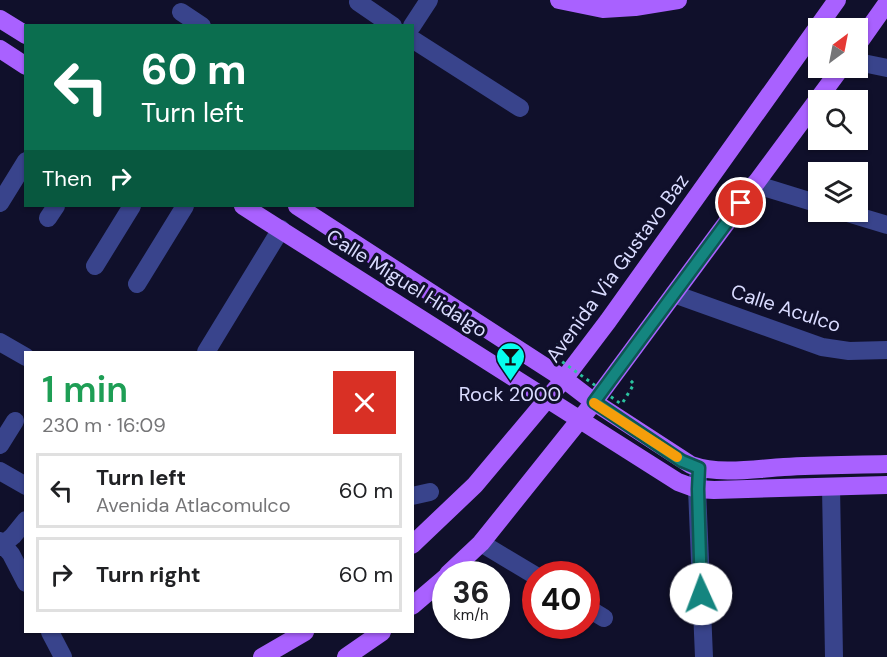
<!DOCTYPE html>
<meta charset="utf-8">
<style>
:root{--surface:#fff;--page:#f2f2f2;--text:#202124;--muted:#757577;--line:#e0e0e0}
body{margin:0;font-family:"DM Sans",sans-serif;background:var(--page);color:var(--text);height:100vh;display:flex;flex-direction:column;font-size:22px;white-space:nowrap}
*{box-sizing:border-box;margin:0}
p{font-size:20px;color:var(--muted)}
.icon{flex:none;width:33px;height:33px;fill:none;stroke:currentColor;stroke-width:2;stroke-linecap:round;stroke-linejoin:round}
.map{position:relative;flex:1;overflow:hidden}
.side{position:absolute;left:24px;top:351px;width:390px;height:282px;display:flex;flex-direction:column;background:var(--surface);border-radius:0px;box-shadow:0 2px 4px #0004}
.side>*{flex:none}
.banner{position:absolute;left:24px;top:24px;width:390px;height:183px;border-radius:0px;box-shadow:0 2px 4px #0004;background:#0b6e4f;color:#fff;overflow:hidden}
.needle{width:39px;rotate:32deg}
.fabs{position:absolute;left:808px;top:18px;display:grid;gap:12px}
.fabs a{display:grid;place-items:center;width:60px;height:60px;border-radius:0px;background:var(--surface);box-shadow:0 2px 4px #0004;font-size:30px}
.speed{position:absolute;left:432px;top:561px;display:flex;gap:12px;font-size:30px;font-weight:700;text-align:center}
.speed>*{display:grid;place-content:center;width:78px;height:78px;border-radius:50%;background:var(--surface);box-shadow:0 2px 4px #0004;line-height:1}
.speed small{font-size:15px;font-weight:400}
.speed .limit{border:9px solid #d22;background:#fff;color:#111}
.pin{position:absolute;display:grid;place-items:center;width:51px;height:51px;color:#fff;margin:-26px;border:3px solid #fff;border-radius:50%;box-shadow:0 2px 6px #0007}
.me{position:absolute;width:66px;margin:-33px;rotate:358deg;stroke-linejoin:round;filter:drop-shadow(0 0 4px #0008)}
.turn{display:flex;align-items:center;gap:21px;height:126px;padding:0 18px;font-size:27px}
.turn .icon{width:78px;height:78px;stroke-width:2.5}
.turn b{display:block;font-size:42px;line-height:51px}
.then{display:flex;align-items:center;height:57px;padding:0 18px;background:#0003;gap:12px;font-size:22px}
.round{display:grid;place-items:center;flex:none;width:63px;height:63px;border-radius:0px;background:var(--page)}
.summary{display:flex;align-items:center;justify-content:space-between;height:102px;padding:0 18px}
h1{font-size:36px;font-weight:600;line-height:45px;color:#1e9e55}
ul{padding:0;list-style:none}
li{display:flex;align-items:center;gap:18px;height:75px;margin:0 12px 9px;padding:0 6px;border:3px solid var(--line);border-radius:0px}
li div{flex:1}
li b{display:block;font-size:22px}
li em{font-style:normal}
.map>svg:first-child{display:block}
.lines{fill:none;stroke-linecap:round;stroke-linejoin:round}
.path{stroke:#2bc29f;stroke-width:3;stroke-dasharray:3 4.5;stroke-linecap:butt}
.minor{stroke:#39448c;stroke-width:18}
.major{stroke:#a961ff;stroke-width:18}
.path-bridge{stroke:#2bc29f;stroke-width:3;stroke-dasharray:3 4.5;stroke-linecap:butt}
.route-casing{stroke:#0d5653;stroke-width:15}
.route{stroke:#14857f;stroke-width:10}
.slow{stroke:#f59e0b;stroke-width:10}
.labels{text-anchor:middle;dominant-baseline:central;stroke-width:6;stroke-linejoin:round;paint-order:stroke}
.street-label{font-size:20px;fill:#dadcff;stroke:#10102b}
.poi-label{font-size:20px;fill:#dadcff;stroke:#10102b}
</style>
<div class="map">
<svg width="887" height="657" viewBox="0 0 887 657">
<rect width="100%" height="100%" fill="#10102b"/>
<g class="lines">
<!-- path -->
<path class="path" d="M551,352L567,334L581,330
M623,402L634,384L630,380"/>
<!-- minor -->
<path class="minor" d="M358,2L393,26
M181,12L202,26
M412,26L429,0
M412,39L520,108
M858,62L887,68
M754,184L819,204
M0,203L26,161
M844,212L887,225
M48,218L56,206
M95,266L132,206
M137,284L185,206
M674,294L822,347L849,351L887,350
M0,342L26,357
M206,352L281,229
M0,445L15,421
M699,468L697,489L704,657
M0,471L26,486
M831,487L834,657
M412,496L430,492
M0,541L11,554L26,583
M481,543L536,576
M0,547L13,536L26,520
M586,607L604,618
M50,632L63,657"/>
<!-- major -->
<path class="major" d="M559,0L603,9L635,7L678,0
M0,19L26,35
M858,44L887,3
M0,49L26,66
M243,206L678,482L697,489L714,490L887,485
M297,206L564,379L594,402L691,465C720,475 753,469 784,467C818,465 853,465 887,464
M412,545L475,485L564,379L608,321L837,0
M448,574L481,543L594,402L841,68
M412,606L446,577
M262,657L305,632
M346,657L382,632"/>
<!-- path-bridge -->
<path class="path-bridge" d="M550,353L621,404"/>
</g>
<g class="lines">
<defs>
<path id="route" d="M701,594L698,489L699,468L682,461L594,402L741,203"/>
</defs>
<!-- route casing -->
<use href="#route" class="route-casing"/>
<!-- route -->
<use href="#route" class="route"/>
<!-- slow -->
<path class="slow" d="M594,403L677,457"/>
</g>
<!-- icons -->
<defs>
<symbol id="bar-pin" viewBox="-11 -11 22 30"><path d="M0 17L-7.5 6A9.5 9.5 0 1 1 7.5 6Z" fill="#06ffee" stroke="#10102b"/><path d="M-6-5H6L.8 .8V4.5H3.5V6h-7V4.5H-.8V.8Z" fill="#111"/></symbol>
</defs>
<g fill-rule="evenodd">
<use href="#bar-pin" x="494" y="340" width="33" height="45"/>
</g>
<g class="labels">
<!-- street labels -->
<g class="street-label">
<text transform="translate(617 268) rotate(-54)">Avenida Via Gustavo Baz</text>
<text transform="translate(407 283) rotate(32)">Calle Miguel Hidalgo</text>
<text transform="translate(786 308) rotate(18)">Calle Aculco</text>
</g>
<!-- poi labels -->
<g class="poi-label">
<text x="510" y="394">Rock 2000</text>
</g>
</g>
</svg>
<div class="fabs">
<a><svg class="needle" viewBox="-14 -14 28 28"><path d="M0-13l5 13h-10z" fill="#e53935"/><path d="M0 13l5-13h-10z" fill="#757577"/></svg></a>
<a><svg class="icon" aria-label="search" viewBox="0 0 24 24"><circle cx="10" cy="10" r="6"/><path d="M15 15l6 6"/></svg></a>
<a><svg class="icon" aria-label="layers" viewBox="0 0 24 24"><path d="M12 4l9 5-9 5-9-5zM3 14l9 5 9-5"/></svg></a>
</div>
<div class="speed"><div>36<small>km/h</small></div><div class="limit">40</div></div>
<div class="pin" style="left:741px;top:203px;background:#d93025"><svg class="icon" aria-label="arrive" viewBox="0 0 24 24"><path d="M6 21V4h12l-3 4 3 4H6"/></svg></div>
<svg class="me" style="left:701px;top:594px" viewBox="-20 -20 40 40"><circle r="19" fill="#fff"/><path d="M0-13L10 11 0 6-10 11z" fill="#14857f"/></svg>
<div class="banner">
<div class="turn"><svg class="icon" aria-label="left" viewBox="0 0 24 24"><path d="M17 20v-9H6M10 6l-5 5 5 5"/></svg><div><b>60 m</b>Turn left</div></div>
<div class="then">Then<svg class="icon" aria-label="right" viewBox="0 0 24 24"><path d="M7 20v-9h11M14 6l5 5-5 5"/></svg></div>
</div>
<section class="side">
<div class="summary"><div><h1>1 min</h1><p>230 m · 16:09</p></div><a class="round" style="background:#d93025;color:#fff"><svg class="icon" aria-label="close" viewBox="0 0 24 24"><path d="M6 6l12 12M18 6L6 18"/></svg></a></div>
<ul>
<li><svg class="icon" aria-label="left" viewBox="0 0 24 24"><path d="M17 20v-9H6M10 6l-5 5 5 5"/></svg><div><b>Turn left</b><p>Avenida Atlacomulco</p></div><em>60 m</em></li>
<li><svg class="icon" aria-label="right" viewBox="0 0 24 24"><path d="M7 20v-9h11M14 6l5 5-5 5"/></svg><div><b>Turn right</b></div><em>60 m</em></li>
</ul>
</section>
</div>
